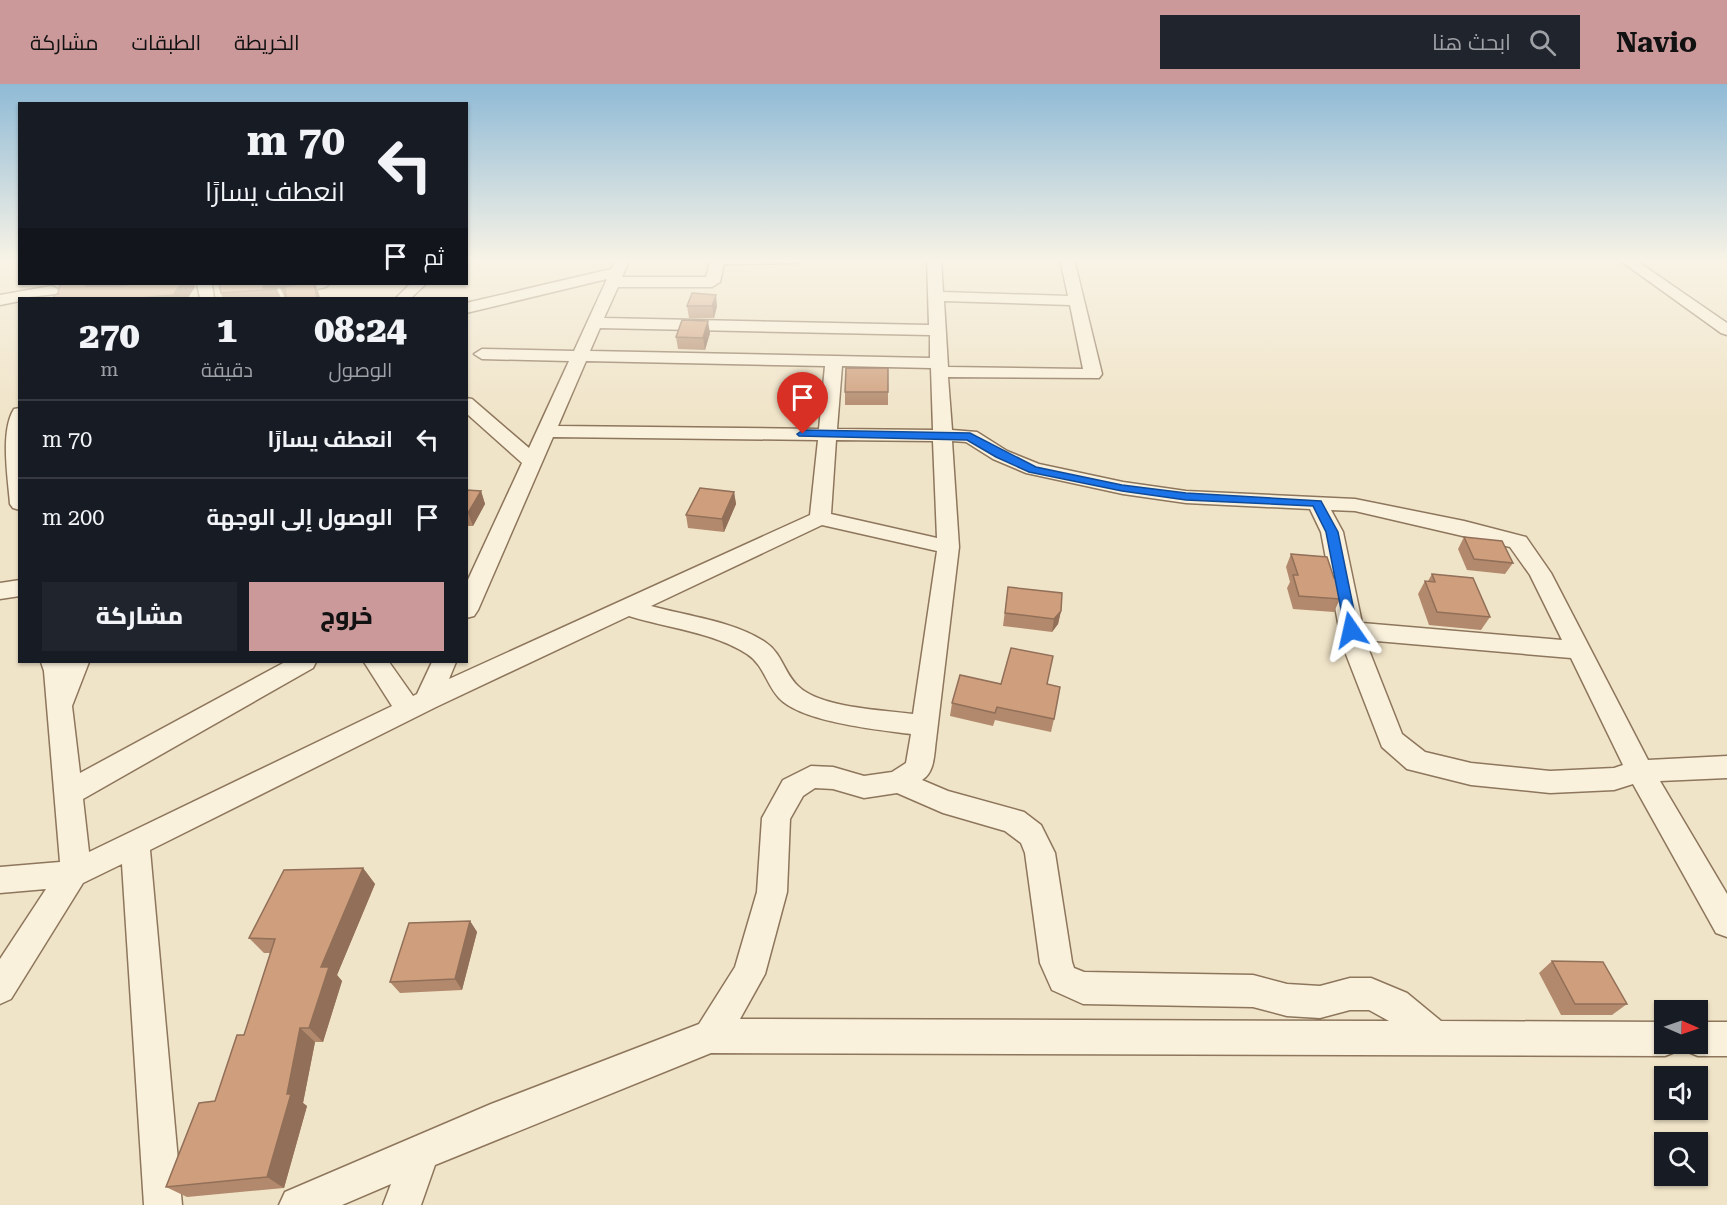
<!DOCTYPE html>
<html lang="ar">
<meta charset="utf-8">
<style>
:root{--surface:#171b24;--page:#20242c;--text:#f1f3f6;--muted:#9ea1a6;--line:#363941;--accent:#cc999b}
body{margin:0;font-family:"Roboto Serif",Cairo,serif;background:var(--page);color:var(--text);direction:rtl;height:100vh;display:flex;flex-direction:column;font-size:22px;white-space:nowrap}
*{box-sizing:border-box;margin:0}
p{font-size:20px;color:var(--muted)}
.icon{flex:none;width:33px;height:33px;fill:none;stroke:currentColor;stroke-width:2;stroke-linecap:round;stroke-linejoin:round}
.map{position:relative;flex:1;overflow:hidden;direction:ltr}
.panel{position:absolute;left:18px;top:213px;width:450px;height:366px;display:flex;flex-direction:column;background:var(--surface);border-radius:0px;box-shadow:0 2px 4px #0004;direction:rtl}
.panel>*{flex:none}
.guide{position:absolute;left:18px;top:18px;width:450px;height:183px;border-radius:0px;box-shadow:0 2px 4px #0004;direction:rtl;background:#171b24;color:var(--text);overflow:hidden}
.needle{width:39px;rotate:92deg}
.tools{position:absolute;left:1654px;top:916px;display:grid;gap:12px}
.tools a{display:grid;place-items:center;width:54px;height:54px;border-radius:0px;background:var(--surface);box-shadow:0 2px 4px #0004;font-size:30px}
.pin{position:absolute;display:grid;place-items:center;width:51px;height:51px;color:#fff;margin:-62px -26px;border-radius:50% 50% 50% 0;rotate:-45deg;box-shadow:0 0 6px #0007}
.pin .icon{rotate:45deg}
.me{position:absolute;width:66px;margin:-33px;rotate:349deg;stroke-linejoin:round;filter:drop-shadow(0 0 4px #0008)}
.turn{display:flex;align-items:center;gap:21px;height:126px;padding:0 24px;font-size:27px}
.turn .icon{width:78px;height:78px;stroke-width:2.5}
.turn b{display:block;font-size:42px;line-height:51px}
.then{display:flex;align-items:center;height:57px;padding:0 24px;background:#0003;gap:12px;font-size:22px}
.eta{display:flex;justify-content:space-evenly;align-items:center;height:102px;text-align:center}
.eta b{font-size:36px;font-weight:800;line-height:42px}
.action{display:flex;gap:12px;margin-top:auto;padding:12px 24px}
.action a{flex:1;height:69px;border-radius:0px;background:var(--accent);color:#111;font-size:24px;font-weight:800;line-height:69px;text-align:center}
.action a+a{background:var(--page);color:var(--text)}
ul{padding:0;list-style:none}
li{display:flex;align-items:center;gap:18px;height:78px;padding:0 24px;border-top:2px solid var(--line)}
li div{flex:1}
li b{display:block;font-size:22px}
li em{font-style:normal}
header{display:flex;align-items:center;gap:36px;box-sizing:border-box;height:84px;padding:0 30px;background:var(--accent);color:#111}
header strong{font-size:28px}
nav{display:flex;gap:33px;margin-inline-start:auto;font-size:21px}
.search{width:420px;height:54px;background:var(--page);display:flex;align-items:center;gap:15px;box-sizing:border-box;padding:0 21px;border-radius:0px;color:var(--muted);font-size:22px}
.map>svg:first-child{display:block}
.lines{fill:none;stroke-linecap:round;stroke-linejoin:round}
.minor-casing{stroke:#8d765c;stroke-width:3}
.minor{fill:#faf1dc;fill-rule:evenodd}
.wall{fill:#b2896c}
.shaded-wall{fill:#916f58}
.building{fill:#cf9f7d;stroke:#916f58;stroke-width:1.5}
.route{fill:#1a73e8;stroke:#114b97;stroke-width:1.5}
</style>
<header>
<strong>Navio</strong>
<div class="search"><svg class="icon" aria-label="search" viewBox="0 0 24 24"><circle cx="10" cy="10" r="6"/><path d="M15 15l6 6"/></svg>ابحث هنا</div>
<nav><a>الخريطة</a><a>الطبقات</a><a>مشاركة</a></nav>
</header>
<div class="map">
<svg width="1727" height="1121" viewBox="0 0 1727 1121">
<rect width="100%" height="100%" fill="#f0e4c8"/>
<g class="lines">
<defs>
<path id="minor" d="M616,175H630L622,193H706L711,175H803L796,179L724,180L720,198L712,203H618L604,234L929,241L927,175H941L943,208L1068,212L1060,175H1074L1102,290L1099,294L948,293L952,346L977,348L1007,367L1039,380L1123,398L1186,407L1355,415L1464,437L1526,453L1551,489L1648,676L1727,672V694L1660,697L1727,810V853L1716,849L1633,700L1614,706L1550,709L1471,701L1407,685L1382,663L1342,560L1321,448L1310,425L1186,419L1123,410L1026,389L993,375L966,358L952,357L959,463L936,656C934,670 935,688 922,696L948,707L1024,728L1041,741L1055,769L1072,878L1074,884L1084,888L1253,891L1287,900L1320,902L1350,894H1371L1407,909L1441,937L1665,938V960H1680L1677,967L1665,972L711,969L435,1081L421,1121H383L391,1100L342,1121H279L285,1108L491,1020L699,940L735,883L757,808L762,734L783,696L811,682L833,683L864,692L892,688L906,679L911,650C879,646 801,638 779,614C766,600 764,581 747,570C713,548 667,544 629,532L436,623L150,766L182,1121H144L122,780L83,799L11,915L0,920V875L46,805L0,809V783L60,778L44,587L41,578H89L72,622L80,689L285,578H316L313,584L83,715L89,768L392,622L364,578H389L413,612L417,610L432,578H456L449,595L810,431L818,356L553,353L478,526L474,532L466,534V500L522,379L466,329V314L472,315L529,364L569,277L482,275L474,270L482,265L574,267L607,195L466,229V219L611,185ZM944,217L1070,221L1083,285L948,283ZM600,244L930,251V274L590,267ZM586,277L825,282L819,345L558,342ZM842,282L931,284L933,346L837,345ZM836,356L933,357L937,454L831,430ZM1331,426L1355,427L1510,463L1530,491L1562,556L1362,539L1343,448ZM822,441L937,467L913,630C883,626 820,624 798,602C784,589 782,569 765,558C733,537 687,532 651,522ZM1365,556L1571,574L1623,681L1614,684L1550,687L1471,679L1425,668L1402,650ZM815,704L833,705L864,714L897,709L943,729L1005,747L1021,759L1025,769L1040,879L1052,906L1083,920L1253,923L1287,932L1320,934L1350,926H1369L1389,937L740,935L765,890L787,808L790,735L803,712Z
M1618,175H1634L1727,239V251L1721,249Z
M197,200H212L214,214H200Z
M301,200H329L326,203L285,212V214H270L272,206Z
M410,200H426L411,214H396Z
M51,202L56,204L59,207L56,210L20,214V217L0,221V211Z
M20,324V426L13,424L10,420C8,394 0,347 14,325Z
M20,496V512L0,515V499Z
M1698,938H1727V972H1698L1686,967L1683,960H1698Z"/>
</defs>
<!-- minor casing -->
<use href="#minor" class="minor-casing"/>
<!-- minor -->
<use href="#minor" class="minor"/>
</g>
<!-- wall -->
<path class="wall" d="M294,200L274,205H277L281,214H223L221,209Z
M299,200H315L318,207L320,214H285L280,204Z
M687,222H717L714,234H689Z
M710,249L705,266L678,265L676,253Z
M845,308H888V321H845Z
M466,406L481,407L485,420L473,442H466Z
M734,408L736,420L724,448L688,444L686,431Z
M1464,453L1513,479L1505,490L1467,486L1458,465Z
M1291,470L1340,515L1334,528L1293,525L1287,504L1290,498L1286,483Z
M1432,490L1490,533L1481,546L1429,541L1418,510L1425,497H1428Z
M1008,503L1061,527L1058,540L1052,548L1003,542Z
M1001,600H1047L1054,635L1051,648L995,636L993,642L950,632L952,619Z
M363,784L375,800L337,891L342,897L323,958H315L303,1019L307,1022L284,1104L187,1113L166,1103L215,1017L244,951L270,869H264L249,854Z
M470,837L477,848L462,906L400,909L390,898Z
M1552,877L1627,920L1612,931H1561L1539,889Z"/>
<!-- shaded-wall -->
<path class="shaded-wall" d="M86,200H145L103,207L86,202Z
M181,200H195V203L188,214H139Z
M263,200H294L270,205L263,204Z
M314,200H315L318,207L320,214H317Z
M716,211L717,222L714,234L712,222Z
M708,237L710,249L705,266L703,254Z
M481,407L485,420L473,442L468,429Z
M734,408L736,420L724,448L722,435Z
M1061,527L1058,540L1052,548L1054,535Z
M363,784L375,800L337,891L342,897L323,958L309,944L321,883Z
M470,837L477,848L462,906L455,895Z
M300,944L315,958L303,1019L307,1022L284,1104L267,1093L287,1010Z"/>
<!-- building -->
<path class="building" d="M60,200H86V202H117L134,200H181L173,211L139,214H54V211L58,210Z
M219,200H263V204L277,205L221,209Z
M299,200H314L317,214H286L285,204H280Z
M692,209L716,211L712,222H687Z
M682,236L708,237L703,254L676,253Z
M846,284H888V308H845Z
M700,404L734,408L722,435L686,431Z
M466,406L481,407L468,429H466Z
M1464,453L1502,457L1513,479L1474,475Z
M1291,470L1327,473L1334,494H1336L1340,515L1299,512L1293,491H1298Z
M1432,490L1473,494L1490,533L1437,528L1425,497L1435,498Z
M1008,503L1062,509L1061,527L1054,535L1005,529Z
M1011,564L1053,572L1047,600L1060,603L1054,635L997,623L995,629L952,619L960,591L1001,600Z
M363,784L321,883H329L309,944H300L287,1010H291L267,1093L166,1103L199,1019L215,1017L237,951H244L275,855L249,854L284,786Z
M470,837L455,895L390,898L409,839Z
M1552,877L1603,878L1627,920H1575Z"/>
<!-- sky -->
<linearGradient id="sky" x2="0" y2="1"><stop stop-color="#8fbad6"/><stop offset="0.53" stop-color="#f8f3e6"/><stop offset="1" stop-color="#f8f3e6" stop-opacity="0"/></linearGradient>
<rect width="1727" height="332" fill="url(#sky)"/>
<!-- route -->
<path class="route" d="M803,346L970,349L1036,383L1122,401L1186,409L1321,417L1338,448L1358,546L1351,551L1345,546L1326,448L1313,422L1186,416L1122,407L1029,388L996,373L967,356L799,352L797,350Z"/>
</svg>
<div class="tools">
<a><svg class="needle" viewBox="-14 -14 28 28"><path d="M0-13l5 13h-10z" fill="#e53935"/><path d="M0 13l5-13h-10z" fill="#9ea1a6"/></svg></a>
<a><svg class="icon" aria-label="sound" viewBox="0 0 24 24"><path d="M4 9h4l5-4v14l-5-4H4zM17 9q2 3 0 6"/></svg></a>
<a><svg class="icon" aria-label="search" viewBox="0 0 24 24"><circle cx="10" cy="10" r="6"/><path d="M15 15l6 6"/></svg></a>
</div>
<div class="pin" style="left:803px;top:350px;background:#d93025"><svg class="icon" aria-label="arrive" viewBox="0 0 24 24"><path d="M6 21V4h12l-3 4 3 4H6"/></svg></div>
<svg class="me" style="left:1351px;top:546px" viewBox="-20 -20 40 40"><path d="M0-17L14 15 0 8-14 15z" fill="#1a73e8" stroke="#fff" stroke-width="4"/></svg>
<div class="guide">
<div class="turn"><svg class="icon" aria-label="left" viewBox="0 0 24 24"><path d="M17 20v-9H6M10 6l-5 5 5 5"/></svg><div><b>70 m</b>انعطف يسارًا</div></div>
<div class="then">ثم<svg class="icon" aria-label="arrive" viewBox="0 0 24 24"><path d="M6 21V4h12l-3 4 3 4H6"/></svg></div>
</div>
<section class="panel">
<div class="eta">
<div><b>08:24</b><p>الوصول</p></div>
<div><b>1</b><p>دقيقة</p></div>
<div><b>270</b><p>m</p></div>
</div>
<ul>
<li><svg class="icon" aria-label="left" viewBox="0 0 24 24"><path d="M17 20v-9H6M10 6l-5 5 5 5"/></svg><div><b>انعطف يسارًا</b></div><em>70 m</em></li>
<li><svg class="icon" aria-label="arrive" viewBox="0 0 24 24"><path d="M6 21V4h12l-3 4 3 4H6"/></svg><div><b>الوصول إلى الوجهة</b></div><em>200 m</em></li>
</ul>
<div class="action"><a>خروج</a><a>مشاركة</a></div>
</section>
</div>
